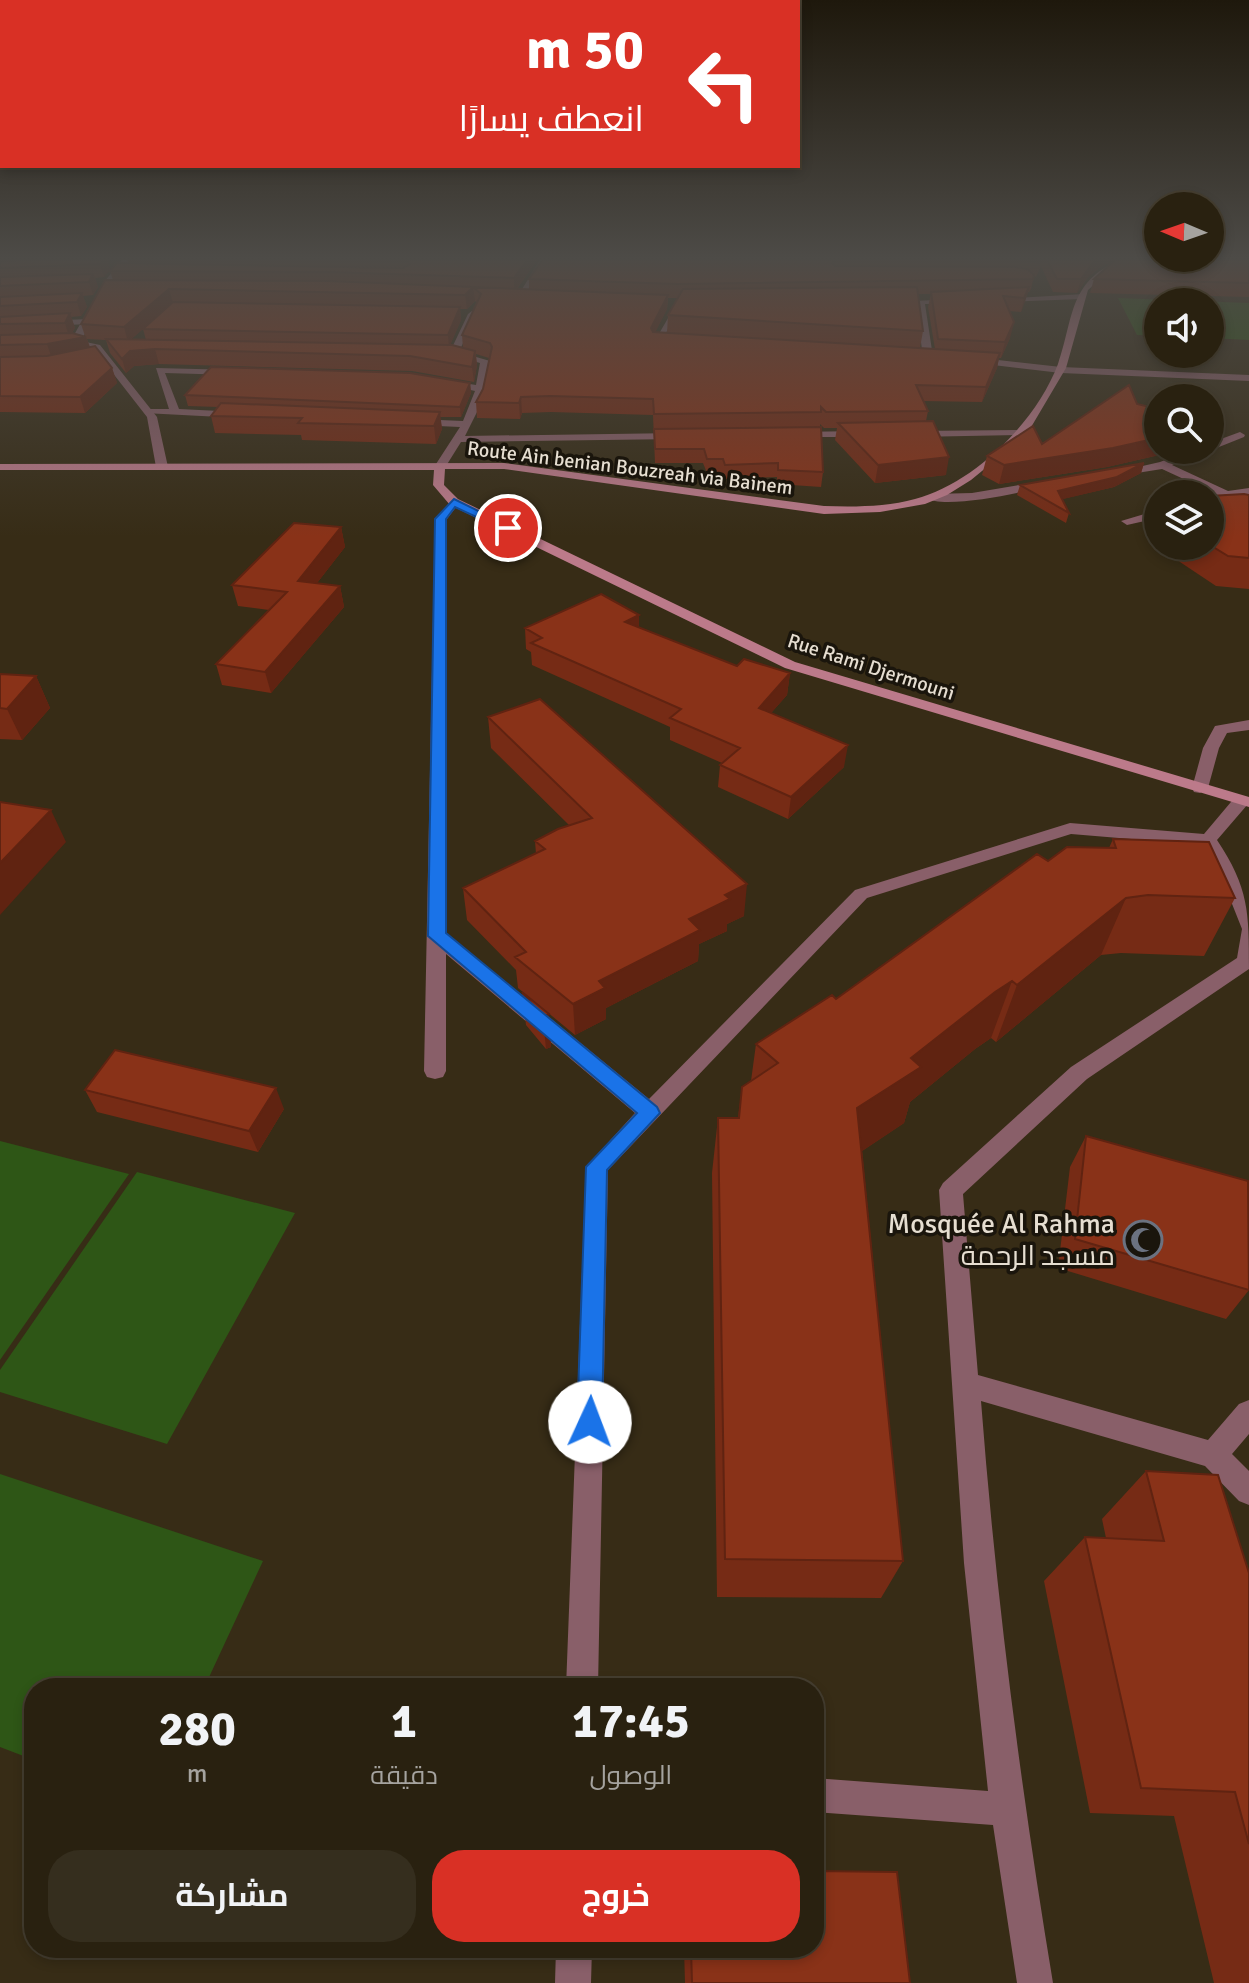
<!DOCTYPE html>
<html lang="ar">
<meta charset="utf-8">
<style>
:root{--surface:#292110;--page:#352e1e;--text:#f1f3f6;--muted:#a5a39f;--line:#453e30;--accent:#d93025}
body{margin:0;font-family:Signika,Cairo,sans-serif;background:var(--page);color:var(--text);direction:rtl;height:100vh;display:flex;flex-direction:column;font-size:30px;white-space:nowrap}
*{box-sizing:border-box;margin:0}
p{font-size:26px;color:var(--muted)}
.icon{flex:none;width:44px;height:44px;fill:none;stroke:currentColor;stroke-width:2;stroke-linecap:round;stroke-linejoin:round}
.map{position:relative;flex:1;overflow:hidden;direction:ltr}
.side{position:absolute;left:24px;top:1678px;width:800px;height:280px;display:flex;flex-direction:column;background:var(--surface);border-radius:32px;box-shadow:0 4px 12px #0003,0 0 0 2px var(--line);direction:rtl}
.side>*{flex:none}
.top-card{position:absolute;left:0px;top:0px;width:800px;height:168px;box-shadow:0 4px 12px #0003,0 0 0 2px var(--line);direction:rtl;background:#d93025;color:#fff;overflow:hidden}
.needle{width:52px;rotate:272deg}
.buttons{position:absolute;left:1144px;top:192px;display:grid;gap:16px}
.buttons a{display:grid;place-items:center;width:80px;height:80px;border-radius:50%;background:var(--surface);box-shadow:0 4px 12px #0003,0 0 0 2px var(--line);font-size:40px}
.pin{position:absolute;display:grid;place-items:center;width:68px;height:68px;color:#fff;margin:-34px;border:4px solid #fff;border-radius:50%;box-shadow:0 2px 8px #0007}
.me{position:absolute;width:88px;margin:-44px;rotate:2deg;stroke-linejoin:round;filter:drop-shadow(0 0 6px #0008)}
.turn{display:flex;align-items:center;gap:28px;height:168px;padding:0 24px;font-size:36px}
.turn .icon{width:104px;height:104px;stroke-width:2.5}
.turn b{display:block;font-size:56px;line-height:68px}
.eta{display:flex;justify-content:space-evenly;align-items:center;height:136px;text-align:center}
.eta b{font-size:48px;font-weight:700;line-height:56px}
.primary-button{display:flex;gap:16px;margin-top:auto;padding:16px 24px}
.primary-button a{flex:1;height:92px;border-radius:32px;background:var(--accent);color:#fff;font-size:32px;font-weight:700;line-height:92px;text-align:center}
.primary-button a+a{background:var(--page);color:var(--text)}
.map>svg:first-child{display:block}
.green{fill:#2e5616}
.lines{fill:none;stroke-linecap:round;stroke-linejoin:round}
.minor{fill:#895f69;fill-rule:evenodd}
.tertiary{fill:#895f69;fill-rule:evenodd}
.secondary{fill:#bc7a8a;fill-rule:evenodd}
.wall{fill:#762b15;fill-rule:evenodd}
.shaded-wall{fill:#602311}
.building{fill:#893218;stroke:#602311;stroke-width:2}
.route{fill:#1a73e8;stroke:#114b97;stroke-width:2}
.labels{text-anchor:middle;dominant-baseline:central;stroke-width:7;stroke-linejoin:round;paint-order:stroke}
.far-street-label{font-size:20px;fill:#e6ded1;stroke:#1a150c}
.near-poi-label{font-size:28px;fill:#e6ded1;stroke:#1a150c;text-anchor:end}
</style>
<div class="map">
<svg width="1249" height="1983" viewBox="0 0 1249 1983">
<rect width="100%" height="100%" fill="#372c16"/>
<!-- green -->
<path class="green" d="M1118,298L1249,303V340L1210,338V302H1158V336L1137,335Z
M0,1141L129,1174L0,1360Z
M137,1172L295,1213L167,1444L0,1392V1370Z
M0,1474L263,1561L204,1688H34V1760L0,1747Z"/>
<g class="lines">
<!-- minor -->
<path class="minor" d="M540,260H548L522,299H516Z
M1084,294L1081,299L1001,302L997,299Z
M960,299L957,304H925L933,357L928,360L923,357L916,304L889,302Z
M678,301L682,304L662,340L677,343L672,346L653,344Z
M472,311L476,314L459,352L490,361L481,404L465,436L678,433L683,436L678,439L461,442L446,466H438L436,464L460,427L416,425L411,422L416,419L463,421L475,391L440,383L445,380L476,385L480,363L449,354L468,314Z
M92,319L89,324L0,328V322Z
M971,357L1061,367L1249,375V381L1061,373L968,362Z
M156,368L237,370L234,375L165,373L179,409L240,412L245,415L240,418L144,413V409H169Z
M1026,430L1027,432L1022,435L914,437L909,434L914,431Z
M794,432L862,431L867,434L862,437H790V433Z
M1240,432L1245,435L1244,437L1214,449L1209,450L1210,443Z
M1191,450H1206L1172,465L1228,491L1249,488V496L1210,504V496L1216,494L1162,469L1118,476L1112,473L1160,462Z
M1043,481L1049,484L1047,486C1024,492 944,510 926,498L932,494L972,493Z
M454,498L460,502L447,519L446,933L649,1099L855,890L1070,823L1204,834L1236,796L1249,798L1248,804L1217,840C1249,888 1249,912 1249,969L1087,1079L963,1194L978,1375L1208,1440L1239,1404L1249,1400V1434L1232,1454L1249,1471V1505L1239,1501L1205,1466L981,1401C996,1597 1021,1790 1053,1983H1017L993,1825L814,1812V1778L988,1791L964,1563L939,1190L943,1183L1071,1067L1237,958L1242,929L1217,866L1203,845L1071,834L867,898L608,1170L598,1688H566L586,1167L635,1113L446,954V1071L443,1077L435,1079L427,1077L424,1071L435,519Z
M1158,510V518L1127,525L1121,521Z
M1249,720V730L1227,733L1219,748L1208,788L1200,793L1194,792L1192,788L1203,748L1215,726Z
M556,1948H592L591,1983H555Z"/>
<!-- tertiary -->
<path class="tertiary" d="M122,260H130L112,282L81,341L100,345L157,417L168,467L162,470L156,467L147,417L94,349L70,342L104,282Z"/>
<!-- secondary -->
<path class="secondary" d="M1120,260H1130L1110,270L1088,290L1066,368L1027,434L971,480L947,495L925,504L880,512L824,514L504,469H445L444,485L458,499L795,662L1249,797V807L785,668L450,505L433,485L434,470H0V464L504,463L824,506C854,507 886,507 915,499C975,483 1036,422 1058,364C1074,318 1068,282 1120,260Z"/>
</g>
<!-- wall -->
<path class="wall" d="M0,260H108L110,270L104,277L95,278L98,287L93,295L83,296L87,307L81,316L71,317L75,328L72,333L85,336L81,324L113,280L110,271L128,263L127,260H537L517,289H529V279L542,260H1114L1102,266L1088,277L1077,293L1053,292L1041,266L1036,277L1034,276L1031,289L1029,292H1028L1021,312L1009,311L1010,338L1001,358H999L997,368L982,402L923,401L928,411L926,421L946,475L875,483L835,440L837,428H824L820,424L823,472L821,487L777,484V477L724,479L722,473H707L703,463H655L653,415L551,412L522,413L520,419L477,418L476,402L483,389L489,358L476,354L477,365L474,382L412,371L159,364L134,366L126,373L110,353L106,340L87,339L90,347L112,368L117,383L85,413L0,412ZM918,294H931L928,307L935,349L920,348L923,331ZM668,298H678L668,315L667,333L655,332L667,309ZM475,301L477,303L462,335L463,348L450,345L461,320L460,309H467ZM143,329L146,340L131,339Z
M1249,260V297L1090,293L1094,279Z
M470,383L471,393L461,417H440L442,429L436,444L302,440L301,435L215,433L211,416L219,407L188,406L185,395Z
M1042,444L1158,450H1181L1107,467L999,484L982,475L987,456Z
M1144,463L1141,473L1114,487L1062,499L1069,513L1066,523L1017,495L1020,485Z
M1249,495V589L1216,586L1180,562L1167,546H1210V496Z
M341,527L345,547L317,583L340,586L344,607L271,693L222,685L216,664L269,610L238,606L232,585Z
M639,615V627L737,666L790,673L787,695L771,713L844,767L788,819L718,787L720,765L722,763L670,740V727L532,665L531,652L526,649L525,628Z
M0,674L36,676L50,708L22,740L0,739Z
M488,717L744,916L727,924V931L699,944L698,961L606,1008V1019L575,1035L518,988L516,970L467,920L463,888L536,854L535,841L569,825L491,748Z
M1113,839L1235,898L1204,956L1121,953L1101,955L996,1042L991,1038L975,1049L910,1102L904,1123L862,1151L903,1561L881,1598L717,1597L712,1173L718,1118H738L742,1087L751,1081L756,1044L836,999L1048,861L1109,848Z
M522,992L549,1014L551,1047L546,1049L526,1025Z
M85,1090L284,1109L258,1152L97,1112Z
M1086,1136L1249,1290L1226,1319L1058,1268L1070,1167Z
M1146,1471L1249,1573V1983H1214L1174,1816L1090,1813L1044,1581L1085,1537L1106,1538L1102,1519Z
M684,1948H814L910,1983H685Z"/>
<!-- shaded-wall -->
<path class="shaded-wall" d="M104,260H108L110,270L104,277L100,264Z
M527,260H537L514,292V278Z
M1097,260H1114L1102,266L1088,277L1077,293L1081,279L1092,264Z
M93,274L98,287L93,295L89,282Z
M473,287L475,301L467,309L465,295Z
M1029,287L1025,302L1021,312L1024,298Z
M169,289L173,303L128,342L124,327Z
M82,293L87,307L81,316L77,302Z
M668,295L667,309L650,343L651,328Z
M460,307L461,320L449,348L448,335Z
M70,313L75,328L69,337L65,323Z
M1014,322L1010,338L1001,358L1005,342Z
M86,337L91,351L52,359L47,344Z
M155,349L159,364L134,366L126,373L122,359L130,351Z
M475,351L477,365L474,382L472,367Z
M1000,353L997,368L982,402L986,387Z
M112,368L117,383L85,413L80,397Z
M470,383L471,393L461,417L460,407Z
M521,397L522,413L520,419L519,403Z
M440,412L442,429L436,444L434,426Z
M1158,438V450H1181L1107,467L999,484L1004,465Z
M949,457L946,475L875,483L878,465Z
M1144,463L1141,473L1114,487L1055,501L1058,491Z
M341,527L345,547L303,601L298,581Z
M340,586L344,607L271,693L265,672Z
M639,615V636L625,622Z
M790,673L787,695L756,730L759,708Z
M36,676L50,708L22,740L7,709Z
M848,745L844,767L788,819L791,797Z
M51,810L66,842L0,915V863Z
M747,884L744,916L727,924V931L699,944L698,961L606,1008V1019L575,1035L573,1004L599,981L725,895Z
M1126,898L1101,955L996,1042L1017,985Z
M1012,981L991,1038L975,1049L910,1102L904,1123L844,1163L857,1108L911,1058L995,992Z
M549,1014L551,1047L546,1049L543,1017Z
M276,1088L284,1109L258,1152L249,1131Z"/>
<!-- building -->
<path class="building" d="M22,260H104L100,264L0,268V261Z
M406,260H527L514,278L328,272L110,271L117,263L403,268L410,264Z
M542,260H840H835L832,263L835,266L1016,267L1027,269L1034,275L1033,279L678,284L529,279Z
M1026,260H1041L1039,263Z
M1047,260H1097L1092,264L1081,279H1057Z
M1115,260H1249V283L1094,279Z
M93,274L89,282L0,286V277Z
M105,280L328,281L668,295L651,328L653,332L1000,353L986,387L916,385L928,411L826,412L821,407V412L654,414L653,399L550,396L521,397L519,403L476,402L483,389L492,347L490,343L462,335L481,294L473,287L465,295L169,289L124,327L81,324Z
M917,287L923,331L668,315L683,289Z
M1029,287L1024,298L1003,296L1014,322L1005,342L938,339L931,292Z
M82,293L77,302L0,306V297Z
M173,302L460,307L448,335L143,329Z
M70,313L65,323L0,324V317Z
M72,333L86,337L47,344L0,345V335Z
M106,339L452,345L475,351L472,367L410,356L155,349L130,351L122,359Z
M95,346L112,368L80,397L0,396V357L47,356Z
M211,367L410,373L470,383L460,407L185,395Z
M1129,385L1137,404L1158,409V438L1113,448L1004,465L987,456L1033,426L1042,444Z
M221,403L440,412L434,426L298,423L302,418L211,416Z
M933,421L949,457L878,465L838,423Z
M821,427L823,472L778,470V463L725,465L723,459H707L704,449H655L654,429Z
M1144,463L1117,477L1058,491L1069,513L1020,485Z
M1244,494L1249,495V558L1228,556L1210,545V496Z
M294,523L341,527L298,581L340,586L265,672L216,664L287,592L232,585Z
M601,594L639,615L625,622L737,666L744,659L790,673L759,708L848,745L791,797L720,765L740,748L670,718L681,709L531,643L542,638L525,628Z
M0,674L36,676L7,709L0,708Z
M540,699L747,884L725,895L730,899L689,919L700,930L599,981L605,988L573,1004L515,957L526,952L463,888L545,849L535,841L558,829L592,818L488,717Z
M0,802L51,810L0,863Z
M1113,839L1209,842L1235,898L1148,895L1126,898L1017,985L1012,981L995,992L911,1058L921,1067L857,1108L903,1561L725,1559L718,1118H739L742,1087L778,1063L756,1044L832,995L836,999L1037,854L1048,861L1067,847L1116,848Z
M522,992L549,1014L543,1017Z
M115,1050L276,1088L249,1131L85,1090Z
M1086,1136L1248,1181L1249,1290L1075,1239Z
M1146,1471L1218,1475L1249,1573V1844L1235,1792L1141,1788L1085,1537L1164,1541Z
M814,1871L897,1872L910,1983H692L691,1948H814Z"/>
<!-- sky -->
<linearGradient id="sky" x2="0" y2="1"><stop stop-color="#1e180c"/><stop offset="0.48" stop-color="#4d4b47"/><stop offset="1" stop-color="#4d4b47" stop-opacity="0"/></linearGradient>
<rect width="1249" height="537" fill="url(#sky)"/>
<!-- route -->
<path class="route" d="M454,499L513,528L504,530L455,507L446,519V933L657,1107L660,1113L607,1170L602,1422L599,1430L590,1434L581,1430L577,1422L586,1167L637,1113L428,936L435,519Z"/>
<!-- icons -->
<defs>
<symbol id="mosque-ring" viewBox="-11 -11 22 22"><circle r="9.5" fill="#1a150c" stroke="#6b7280" stroke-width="1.5"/><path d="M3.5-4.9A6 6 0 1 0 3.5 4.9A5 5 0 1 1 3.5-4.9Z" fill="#6b7280"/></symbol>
</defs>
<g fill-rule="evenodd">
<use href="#mosque-ring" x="1121" y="1218" width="44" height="44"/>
</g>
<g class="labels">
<!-- far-street labels -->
<g class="far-street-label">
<text transform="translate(630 468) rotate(7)">Route Ain benian Bouzreah via Bainem</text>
<text transform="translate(871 667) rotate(18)">Rue Rami Djermouni</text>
</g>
<!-- near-poi labels -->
<g class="near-poi-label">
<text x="1115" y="1224">Mosquée Al Rahma<tspan x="1115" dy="32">مسجد الرحمة</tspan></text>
</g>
</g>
</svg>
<div class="buttons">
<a><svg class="needle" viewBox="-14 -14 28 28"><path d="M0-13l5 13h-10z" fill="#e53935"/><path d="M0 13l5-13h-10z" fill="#a5a39f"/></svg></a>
<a><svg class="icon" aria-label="sound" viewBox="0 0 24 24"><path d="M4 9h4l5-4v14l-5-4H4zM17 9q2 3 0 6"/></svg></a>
<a><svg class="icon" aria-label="search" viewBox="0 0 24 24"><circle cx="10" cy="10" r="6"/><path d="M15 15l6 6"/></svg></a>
<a><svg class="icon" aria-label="layers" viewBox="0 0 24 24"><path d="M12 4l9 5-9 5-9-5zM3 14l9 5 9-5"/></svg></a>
</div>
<div class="pin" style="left:508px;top:528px;background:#d93025"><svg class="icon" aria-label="arrive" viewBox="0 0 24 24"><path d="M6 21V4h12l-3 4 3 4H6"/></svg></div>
<svg class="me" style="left:590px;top:1422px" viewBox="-20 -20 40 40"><circle r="19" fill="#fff"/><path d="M0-13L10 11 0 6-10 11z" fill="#1a73e8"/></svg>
<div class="top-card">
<div class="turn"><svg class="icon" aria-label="left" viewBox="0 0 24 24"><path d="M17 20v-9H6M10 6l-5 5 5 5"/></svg><div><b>50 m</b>انعطف يسارًا</div></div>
</div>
<section class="side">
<div class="eta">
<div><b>17:45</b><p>الوصول</p></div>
<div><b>1</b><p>دقيقة</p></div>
<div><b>280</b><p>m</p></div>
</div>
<div class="primary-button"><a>خروج</a><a>مشاركة</a></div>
</section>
</div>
